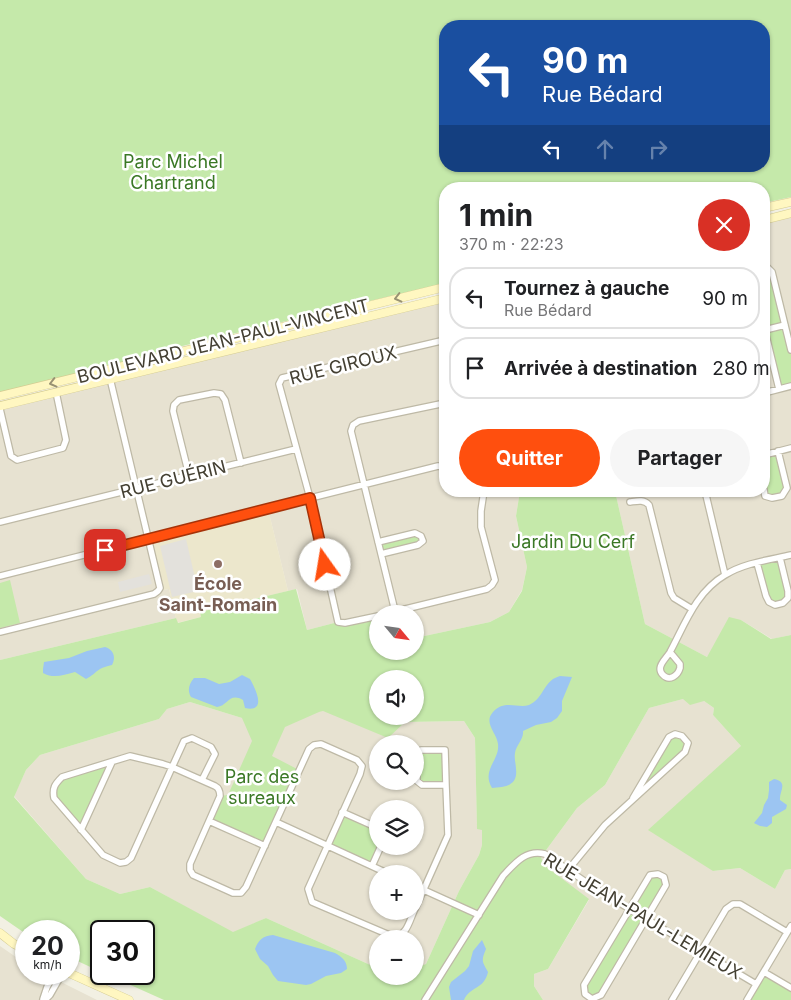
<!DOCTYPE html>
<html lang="fr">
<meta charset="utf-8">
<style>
:root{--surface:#fff;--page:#f6f6f6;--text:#202124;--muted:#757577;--line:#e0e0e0;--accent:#ff4f0e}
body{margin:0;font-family:Inter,sans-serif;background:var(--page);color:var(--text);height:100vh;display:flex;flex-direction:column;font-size:19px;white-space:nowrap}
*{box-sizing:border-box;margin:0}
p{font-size:16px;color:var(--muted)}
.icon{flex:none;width:28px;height:28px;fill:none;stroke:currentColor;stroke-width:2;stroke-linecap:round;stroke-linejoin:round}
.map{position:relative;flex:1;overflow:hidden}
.side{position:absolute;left:439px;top:182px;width:331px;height:315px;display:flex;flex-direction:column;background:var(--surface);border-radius:20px;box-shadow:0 1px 4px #0004}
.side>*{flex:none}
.guide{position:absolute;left:439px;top:20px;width:331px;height:152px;border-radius:20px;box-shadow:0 1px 4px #0004;background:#1a4fa0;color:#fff;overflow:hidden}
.needle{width:32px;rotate:119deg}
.tools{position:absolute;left:369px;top:605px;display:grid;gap:10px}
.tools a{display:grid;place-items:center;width:55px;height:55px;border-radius:50%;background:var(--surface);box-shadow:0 1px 4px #0004;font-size:25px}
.speed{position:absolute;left:15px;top:920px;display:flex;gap:10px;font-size:25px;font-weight:700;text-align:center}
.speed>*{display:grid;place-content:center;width:65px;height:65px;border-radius:50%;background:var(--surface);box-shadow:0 1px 4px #0004;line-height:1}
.speed small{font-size:12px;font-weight:400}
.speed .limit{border:2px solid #111;border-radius:8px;background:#fff;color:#111}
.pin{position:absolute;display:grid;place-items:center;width:42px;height:42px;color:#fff;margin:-21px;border-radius:10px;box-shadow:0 2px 8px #0006}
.me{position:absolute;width:55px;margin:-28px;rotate:347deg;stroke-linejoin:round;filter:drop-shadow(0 0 4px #0008)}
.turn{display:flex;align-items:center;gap:18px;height:105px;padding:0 20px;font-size:22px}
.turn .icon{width:65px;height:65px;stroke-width:2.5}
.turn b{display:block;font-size:35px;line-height:42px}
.lanes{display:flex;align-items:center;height:48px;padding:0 20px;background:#0003;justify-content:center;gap:25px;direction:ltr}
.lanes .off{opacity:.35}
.round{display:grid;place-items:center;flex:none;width:52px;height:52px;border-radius:26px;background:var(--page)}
.head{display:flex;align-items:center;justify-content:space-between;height:85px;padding:0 20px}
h1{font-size:30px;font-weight:700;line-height:38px}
.cta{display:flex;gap:10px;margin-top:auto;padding:10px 20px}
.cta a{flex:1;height:58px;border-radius:30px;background:var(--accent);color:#fff;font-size:20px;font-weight:700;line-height:58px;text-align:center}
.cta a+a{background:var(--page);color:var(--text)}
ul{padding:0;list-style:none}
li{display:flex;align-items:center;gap:15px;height:62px;margin:0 10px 8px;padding:0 10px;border:2px solid var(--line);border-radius:20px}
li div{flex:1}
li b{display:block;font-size:19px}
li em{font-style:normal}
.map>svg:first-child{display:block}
.residential{fill:#e7e2d1;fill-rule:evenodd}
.education{fill:#ece7cc}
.green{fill:#c5e9aa;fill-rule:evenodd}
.parking{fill:#e3e1dc}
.water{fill:#9cc5f2}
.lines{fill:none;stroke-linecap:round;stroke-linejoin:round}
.street-casing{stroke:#beb9a6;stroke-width:8}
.secondary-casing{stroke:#d4cb91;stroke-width:9}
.street{stroke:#fff;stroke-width:5.5}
.secondary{stroke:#fff7c1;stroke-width:8}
.oneway{stroke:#989273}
.route-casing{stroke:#a63309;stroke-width:12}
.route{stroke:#ff4f0e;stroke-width:9}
.education-dot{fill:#8d6e63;stroke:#fff;stroke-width:2}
.labels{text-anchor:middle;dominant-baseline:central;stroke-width:5;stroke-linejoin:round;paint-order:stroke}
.park-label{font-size:18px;fill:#3a7825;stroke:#fff}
.street-label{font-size:18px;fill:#444033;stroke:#fff}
.education-label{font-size:18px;font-weight:bold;fill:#785e54;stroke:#fff}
</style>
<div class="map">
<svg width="791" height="1000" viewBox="0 0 791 1000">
<rect width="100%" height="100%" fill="#f2f0e3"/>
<!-- residential -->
<path class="residential" d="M791,217V635L772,639L741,620L707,657L645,624L615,491H764V223Z
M445,300V491H520L516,516L527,567L522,590L509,612L490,622L415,638V614H398L397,611L338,622L307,630L297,589L288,591L268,509L159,591L169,589L176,618L0,660V408Z
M683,699L704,701L714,708L713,715L741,746L713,871L740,868L775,889L785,870L791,869V1000H543L534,986V974L548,969L589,900L544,865L541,857L577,808L605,785L649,708Z
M190,702L242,718L323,711L405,722L464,721L475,738L477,828L482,829V845L479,855L459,891L426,964L415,968V939H378L377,968L266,918L233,933L150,887L120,894L86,879L14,796L26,770L40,755L159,719L167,709ZM378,744H415V781H378ZM378,809H415V846H378ZM378,874H415V911H378Z
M0,946L26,964V974H45L97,1000H0Z"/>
<!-- education -->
<path class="education" d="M268,509L288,591L200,612L201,617L177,623L169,589L158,591L148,539Z"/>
<!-- green -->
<path class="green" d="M0,0H791V197L764,203V189H445V283L145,355L122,363L0,393ZM445,26H764V166H445Z
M764,267L772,272L791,350V386L779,389L764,327Z
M778,451L787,488L782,496H765L764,490V455Z
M520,491H615L645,624L707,657L729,617L741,620L771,639L791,635V869L785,870L775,889L740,868L713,871L648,830L741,746L713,715L714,708L704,701L690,705L683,699L649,708L605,785L577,808L541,857L544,865L589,899L548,969L534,974V986L543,1000H164L106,974H144V931H101V972L69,957V931H26V934L0,916V660L176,618L178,623L201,617L200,612L296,589L307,630L338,622L377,616L378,651H415V638L490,622L509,612L522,591L527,567L516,516ZM378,679H415V716H378ZM190,702L242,718L252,741L228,795L220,796L209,821L265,846L299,770L272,756L285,727L319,712L323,711L388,738L405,722L464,721L475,738L477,829L482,830V845L479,855L459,891L426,964L415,968V976H378L377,968L266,918L233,932L150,887L120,894L86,879L14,797L26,770L40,755L159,719L167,709Z
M415,533L423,541L381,554L378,542Z
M780,558L788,591L783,603L769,602L757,563Z
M10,580L20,623L0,628V583Z
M675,734L688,743L685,752L633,798L669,737Z
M420,754H442V781L424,782L419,780Z
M112,762L81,830L54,798L56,783L62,777Z
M342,812L377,828L378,846H381L372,866L327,846Z
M658,874L666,885L601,995L592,999L585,994L584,985L650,875Z
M764,972L791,988V1000H747Z"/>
<!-- parking -->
<path class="parking" d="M186,539L198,591L172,597L160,546Z
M149,574L152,584L120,592L118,582Z"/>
<!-- water -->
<path class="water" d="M105,647C114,650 116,657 112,665C108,666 103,667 100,669C94,673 92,676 86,679L75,672C63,675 54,679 43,673V669L44,662L69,658L87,651Z
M242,675L250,679C255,688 268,713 245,708L243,700C229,692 228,706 217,707L191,697C187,690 189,684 194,678H205L219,684L230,682Z
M560,676L572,677L562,701V711L557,718L551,722L536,725L523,731C524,739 516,745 515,753C514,759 516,764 516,769C518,786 505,787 492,788C481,770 500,760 498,744C497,733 483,723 493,712C505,699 518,709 529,705C542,699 543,686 553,679C555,678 557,677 560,676Z
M774,779C789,782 779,791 780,800L787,805L786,809L772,817V823L767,827L760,826L754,823L762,813L764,805L768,798L769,790V782Z
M273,935L335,953C342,957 347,961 347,969L341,973L326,976L311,984L306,985L278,981L273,975L268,966L260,959L255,949C259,939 263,936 273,935Z
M482,940L486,949C481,961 482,961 488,972C484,990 470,986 464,1000H451L449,987L451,982L465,971L469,966L473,951Z"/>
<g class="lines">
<defs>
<path id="street" d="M764,267L766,266L772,272L791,350
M764,327L779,389
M765,330L785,325
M764,393L791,386
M0,409L11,456L17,460L63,448L66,440L56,392
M764,455L791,448
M189,475L173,411L174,405L179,400L214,393L221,394L225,400L241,463
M764,490L765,496L772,498L782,496L787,488L778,451
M705,491L725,575
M630,502C637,501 644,499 649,505L671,593L674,598L692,609
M0,522L296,449
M378,542L415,533L421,536L423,541L418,545L381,554
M757,563L766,596L769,602L775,605L783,603L788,598V591L780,558
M0,576L438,466L445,467
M395,611L351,431L353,425L359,421L445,403
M385,614L487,589L492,585L495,580L481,527V511L484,491
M378,616L345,623L338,622L310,498L279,384L282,378L445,340
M0,632L154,594L158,591L160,588L108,370
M670,652L680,664V668C678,675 670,682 663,675C655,667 666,659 670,652C685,624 696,592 725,575C744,563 769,560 791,555
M202,780L215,754L211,747L192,738L184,741L169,774L131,858L126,862L120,863L103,855L54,798C52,788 55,784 62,777L130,756L163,764L172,767L215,786C219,788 220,792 220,796L190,864V870L193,875L233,893H241L246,887L309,749L314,745L321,744L357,760L362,766L360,774L308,889L312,902L394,937C407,935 409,922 414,911
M342,812L378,828
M209,821L265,846
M276,822L389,874
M81,830L112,762
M372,866L381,846
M568,870L605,825L685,752L688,743L682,736L675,734L669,737L633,798
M658,874L664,877L666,885L601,995L592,999L585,994L584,985L650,875Z
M415,886L479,915
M415,909L448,835L446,785L445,750H421L416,754L417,781L422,785H446
M764,972L791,988
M43,999L47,987L54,974
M45,1000L50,995L62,974
M425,1000L503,876C515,863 526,849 545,854L596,889L756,984
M672,1000L726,909L733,904H740L787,932
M747,1000L791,926"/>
<path id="secondary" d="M764,208L791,202
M764,220L791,213
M0,396L445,287
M0,406L445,298
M0,933L14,944L26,950
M69,973L129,1000"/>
</defs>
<!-- street casing -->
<use href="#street" class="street-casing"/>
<!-- secondary casing -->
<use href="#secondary" class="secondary-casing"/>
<!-- street -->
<use href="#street" class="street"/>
<!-- secondary -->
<use href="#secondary" class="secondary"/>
</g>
<!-- one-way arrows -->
<defs><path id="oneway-chevron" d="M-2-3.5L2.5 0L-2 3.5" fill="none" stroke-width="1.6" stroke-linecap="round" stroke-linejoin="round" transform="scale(1.25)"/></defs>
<g class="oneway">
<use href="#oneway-chevron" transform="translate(398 298) rotate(166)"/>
<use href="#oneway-chevron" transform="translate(53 383) rotate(166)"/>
</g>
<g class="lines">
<defs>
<path id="route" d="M105,550L310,498L325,565"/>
</defs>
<!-- route casing -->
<use href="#route" class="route-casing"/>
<!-- route -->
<use href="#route" class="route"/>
</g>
<!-- markers -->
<circle class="education-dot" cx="218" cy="564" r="5"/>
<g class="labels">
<!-- park labels -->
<g class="park-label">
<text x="173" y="161">Parc Michel<tspan x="173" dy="21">Chartrand</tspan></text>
<text x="573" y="541">Jardin Du Cerf</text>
<text x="262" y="776">Parc des<tspan x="262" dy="21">sureaux</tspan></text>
</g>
<!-- street labels -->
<g class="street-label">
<text transform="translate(223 341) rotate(-14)">BOULEVARD JEAN-PAUL-VINCENT</text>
<text transform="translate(343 365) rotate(-14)">RUE GIROUX</text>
<text transform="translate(173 479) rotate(-14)">RUE GUÉRIN</text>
<text transform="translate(643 916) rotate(31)">RUE JEAN-PAUL-LEMIEUX</text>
</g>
<!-- education labels -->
<g class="education-label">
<text x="218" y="583">École<tspan x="218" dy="21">Saint-Romain</tspan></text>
</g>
</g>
</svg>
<div class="tools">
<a><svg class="needle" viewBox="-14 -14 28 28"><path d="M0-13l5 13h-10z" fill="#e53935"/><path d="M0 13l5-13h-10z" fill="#757577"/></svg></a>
<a><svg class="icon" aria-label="sound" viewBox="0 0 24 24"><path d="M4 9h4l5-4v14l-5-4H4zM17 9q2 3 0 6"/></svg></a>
<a><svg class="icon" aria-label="search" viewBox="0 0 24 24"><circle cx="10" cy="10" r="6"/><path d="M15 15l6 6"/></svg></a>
<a><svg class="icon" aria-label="layers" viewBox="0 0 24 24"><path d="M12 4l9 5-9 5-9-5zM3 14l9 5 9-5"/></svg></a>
<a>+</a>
<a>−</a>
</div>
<div class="speed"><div>20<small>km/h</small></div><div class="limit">30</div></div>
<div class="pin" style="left:105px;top:550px;background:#d93025"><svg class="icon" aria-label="arrive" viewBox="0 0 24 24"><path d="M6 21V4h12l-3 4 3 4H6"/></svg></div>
<svg class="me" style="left:325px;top:565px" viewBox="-20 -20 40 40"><circle r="19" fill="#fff"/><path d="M0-13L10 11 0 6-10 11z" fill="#ff4f0e"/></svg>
<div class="guide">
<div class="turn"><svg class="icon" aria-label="left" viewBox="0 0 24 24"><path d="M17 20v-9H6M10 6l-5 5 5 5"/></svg><div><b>90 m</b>Rue Bédard</div></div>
<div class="lanes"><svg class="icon" aria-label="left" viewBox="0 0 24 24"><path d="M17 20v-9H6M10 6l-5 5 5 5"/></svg><svg class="icon off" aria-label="ahead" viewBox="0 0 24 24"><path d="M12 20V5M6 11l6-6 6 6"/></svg><svg class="icon off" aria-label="right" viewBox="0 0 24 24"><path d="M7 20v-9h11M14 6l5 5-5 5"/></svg></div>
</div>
<section class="side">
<div class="head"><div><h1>1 min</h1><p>370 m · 22:23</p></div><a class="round" style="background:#d93025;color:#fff"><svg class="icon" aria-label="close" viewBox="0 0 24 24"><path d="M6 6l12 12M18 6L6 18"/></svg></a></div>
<ul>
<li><svg class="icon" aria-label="left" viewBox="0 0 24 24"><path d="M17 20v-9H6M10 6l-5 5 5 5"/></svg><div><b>Tournez à gauche</b><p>Rue Bédard</p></div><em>90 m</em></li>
<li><svg class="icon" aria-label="arrive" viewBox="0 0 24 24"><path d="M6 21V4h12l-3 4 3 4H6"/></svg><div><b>Arrivée à destination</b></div><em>280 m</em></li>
</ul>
<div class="cta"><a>Quitter</a><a>Partager</a></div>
</section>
</div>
